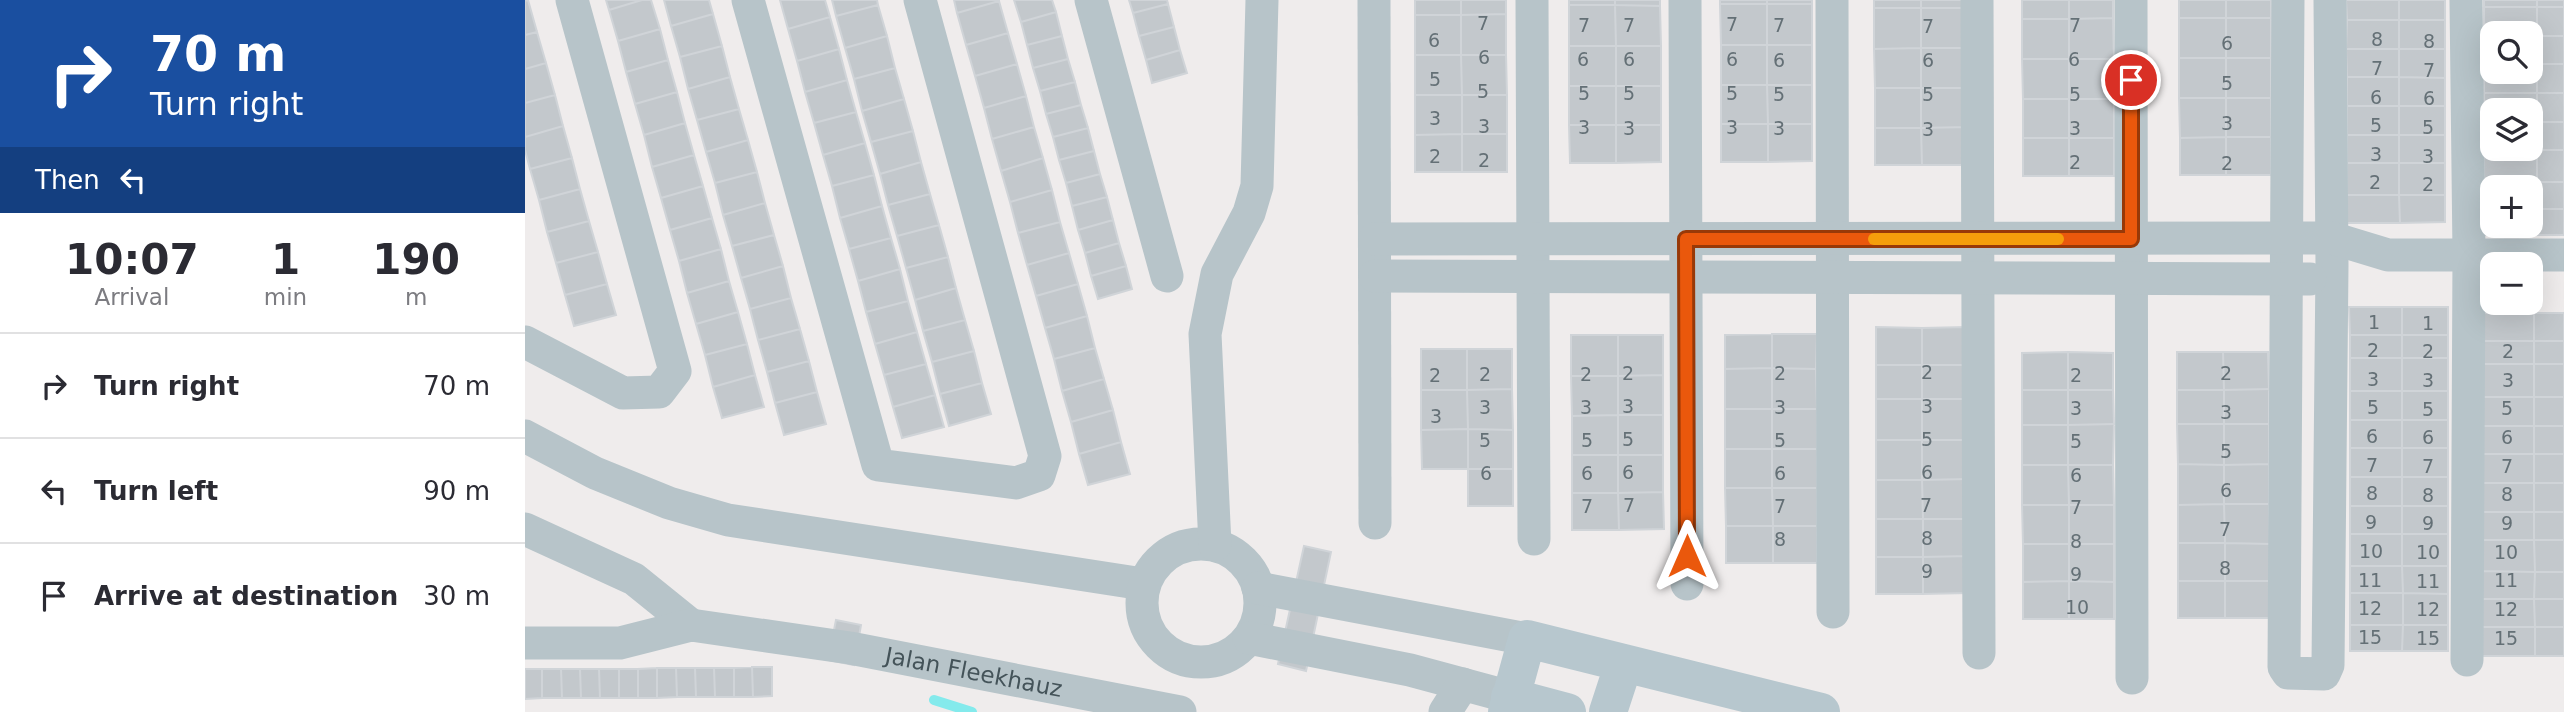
<!DOCTYPE html>
<meta charset="utf-8">
<style>
:root{--surface:#fff;--page:#f7f7f7;--text:#2b2b33;--muted:#7c7c81;--line:#e1e1e2}
body{margin:0;font-family:"DejaVu Sans",sans-serif;background:var(--page);color:var(--text);height:100vh;display:flex;flex-direction:column;font-size:26px;white-space:nowrap}
*{box-sizing:border-box;margin:0}
p{font-size:23px;color:var(--muted)}
.icon{flex:none;width:38px;height:38px;fill:none;stroke:currentColor;stroke-width:2;stroke-linecap:round;stroke-linejoin:round}
.map{position:relative;flex:1;overflow:hidden}
.sheet{display:flex;flex-direction:column;background:var(--surface);width:525px}
.sheet>*{flex:none}
.hud{background:#1a4fa0;color:#fff;overflow:hidden}
.fabs{position:absolute;left:1955px;top:21px;display:grid;gap:14px}
.fabs a{display:grid;place-items:center;width:63px;height:63px;border-radius:14px;background:var(--surface);box-shadow:0 7px 28px #0002;font-size:35px}
.pin{position:absolute;display:grid;place-items:center;width:60px;height:60px;color:#fff;margin:-30px;border:4px solid #fff;border-radius:50%;box-shadow:0 2px 7px #0007}
.me{position:absolute;width:77px;margin:-38px;rotate:0deg;stroke-linejoin:round;filter:drop-shadow(0 0 5px #0008)}
.turn{display:flex;align-items:center;gap:24px;height:147px;padding:0 35px;font-size:32px}
.turn .icon{width:91px;height:91px;stroke-width:2.5}
.turn b{display:block;font-size:49px;line-height:60px}
.then{display:flex;align-items:center;height:66px;padding:0 35px;background:#0003;gap:14px;font-size:26px}
.eta{display:flex;justify-content:space-evenly;align-items:center;height:119px;text-align:center}
.eta b{font-size:42px;font-weight:800;line-height:49px}
ul{padding:0;list-style:none}
li{display:flex;align-items:center;gap:21px;height:105px;padding:0 35px;border-top:2px solid var(--line)}
li div{flex:1}
li b{display:block;font-size:26px}
li em{font-style:normal}
main{display:flex;flex:1;min-height:0}
.map>svg:first-child{display:block}
.lines{fill:none;stroke-linecap:round;stroke-linejoin:round}
.stream{stroke:#84eaec;stroke-width:10}
.building{fill:#c3c8cc;stroke:#d0d4d8;stroke-width:2}
.street{stroke:#b7c4c9;stroke-width:33}
.secondary{stroke:#b7c7ce;stroke-width:38}
.route-casing{stroke:#983908;stroke-width:18}
.route{stroke:#ea580c;stroke-width:12}
.slow{stroke:#f59e0b;stroke-width:12}
.labels{text-anchor:middle;dominant-baseline:central;stroke-width:5;stroke-linejoin:round;paint-order:stroke}
.number-label{font-size:19px;fill:#647076}
.street-label{font-size:23px;fill:#445359;stroke:#fff}
</style>
<main>
<section class="sheet">
<div class="hud">
<div class="turn"><svg class="icon" aria-label="right" viewBox="0 0 24 24"><path d="M7 20v-9h11M14 6l5 5-5 5"/></svg><div><b>70 m</b>Turn right</div></div>
<div class="then">Then<svg class="icon" aria-label="left" viewBox="0 0 24 24"><path d="M17 20v-9H6M10 6l-5 5 5 5"/></svg></div>
</div>
<div class="eta">
<div><b>10:07</b><p>Arrival</p></div>
<div><b>1</b><p>min</p></div>
<div><b>190</b><p>m</p></div>
</div>
<ul>
<li><svg class="icon" aria-label="right" viewBox="0 0 24 24"><path d="M7 20v-9h11M14 6l5 5-5 5"/></svg><div><b>Turn right</b></div><em>70 m</em></li>
<li><svg class="icon" aria-label="left" viewBox="0 0 24 24"><path d="M17 20v-9H6M10 6l-5 5 5 5"/></svg><div><b>Turn left</b></div><em>90 m</em></li>
<li><svg class="icon" aria-label="arrive" viewBox="0 0 24 24"><path d="M6 21V4h12l-3 4 3 4H6"/></svg><div><b>Arrive at destination</b></div><em>30 m</em></li>
</ul>
</section>
<div class="map">
<svg width="2039" height="712" viewBox="0 0 2039 712">
<rect width="100%" height="100%" fill="#efecec"/>
<g class="lines">
<!-- stream -->
<path class="stream" d="M409,700L447,712"/>
</g>
<!-- building -->
<path class="building" d="M3,0L12,32L0,35V1Z
M81,0H117L84,10Z
M117,0H126L135,29L93,41L84,10Z
M139,0H184L188,14L146,26Z
M255,0H300L305,17L263,29Z
M307,0H352L353,5L311,16Z
M429,0H474V1L432,13Z
M489,0H527L531,12L496,22Z
M604,0H642L643,4L608,13Z
M890,0H936V15H890Z
M936,0H981V14L936,15Z
M1044,0H1090V5H1044Z
M1090,0H1135V6L1090,5Z
M1195,0H1242V4H1195Z
M1242,0H1287V4H1242Z
M1349,0H1396V8H1349Z
M1396,0H1441V8H1396Z
M1497,0H1544V19H1497Z
M1544,0H1588V18L1544,19Z
M1654,0H1701V18H1654Z
M1701,0H1746V18H1701Z
M1821,0H1874V20H1822Z
M1874,0H1920V20H1874Z
M1959,0H2012V7H1959Z
M2012,0H2039V7H2012Z
M474,1L483,33L441,45L432,13Z
M643,4L649,27L614,36L608,13Z
M1195,4H1242V45H1196Z
M1242,4H1287V45H1242Z
M353,5L362,36L320,48L311,16Z
M1044,5H1090L1091,46H1044Z
M1090,5L1135,6L1136,46H1091Z
M1959,7H2012V36H2006V33H1967V36H1959Z
M2012,7H2039V36H2012Z
M1349,8H1396V48L1349,49Z
M1396,8H1441V48H1396Z
M531,12L537,36L502,45L496,22Z
M188,14L197,46L155,57L146,26Z
M981,14V55H936V15Z
M890,15H936V55H890Z
M305,17L314,49L272,61L263,29Z
M1588,18L1589,59H1544V19Z
M1654,18H1701V58H1654Z
M1701,18H1746V58H1701Z
M1497,19H1544V59H1497Z
M1822,20H1874V49H1821Z
M1874,20H1920V49H1874Z
M649,27L655,50L621,60L614,36Z
M135,29L143,60L101,72L93,41Z
M12,32L21,63L0,69V35Z
M483,33L492,64L450,76L441,45Z
M362,36L370,68L329,79L320,48Z
M537,36L543,59L508,68L502,45Z
M1959,36H1967V64H1959Z
M2006,36H2012V64H2006Z
M2012,36H2039V64H2012Z
M1196,45H1242V85H1196Z
M1242,45H1287V85H1242Z
M197,46L205,77L163,89L155,57Z
M1044,46H1091V86H1044Z
M1091,46H1136V86H1091Z
M1396,48V88H1350L1349,49Z
M1396,48H1441V88H1396Z
M314,49L322,80L280,92L272,61Z
M1821,49H1874V77H1822Z
M1874,49H1920V78L1874,77Z
M655,50L662,73L627,83L621,60Z
M890,55H936L937,95H890Z
M936,55H981L982,95H937Z
M1654,58H1701V98H1654Z
M1701,58H1746V98H1701Z
M543,59L550,82L515,91L508,68Z
M1497,59H1544V99H1498Z
M1544,59H1589V99H1544Z
M143,60L152,92L110,104L101,72Z
M21,63L30,95L0,103V69Z
M492,64L501,96L459,108L450,76Z
M1959,64H1967V72H2006V64H2012V93H1959Z
M2012,64H2039V93H2012Z
M370,68L379,99L337,111L329,79Z
M205,77L214,109L172,120L163,89Z
M1822,77H1874V106H1822Z
M1874,77L1920,78V106H1874Z
M322,80L331,112L289,123L280,92Z
M550,82L556,105L521,114L515,91Z
M1196,85H1242L1243,124H1196Z
M1242,85H1287V124H1243Z
M1044,86H1091V125H1044Z
M1091,86H1136V125H1091Z
M1350,88H1396V128H1350Z
M1396,88H1441V127L1396,128Z
M152,92L160,123L119,135L110,104Z
M1959,93H2012V122H2006V110H1967V122H1959Z
M2012,93H2039V122H2012Z
M30,95L38,126L0,137V103Z
M890,95H937V134L890,135Z
M937,95H982V134H937Z
M501,96L509,127L467,139L459,108Z
M1654,98H1701V137L1655,138Z
M1701,98H1746V137H1701Z
M379,99L388,131L346,142L337,111Z
M1498,99H1544V138H1498Z
M1544,99H1589V138H1544Z
M556,105L563,128L528,137L521,114Z
M1822,106H1874V135H1822Z
M1874,106H1920V135H1874Z
M214,109L223,140L181,152L172,120Z
M331,112L340,143L298,155L289,123Z
M1959,122H1967V149H2006V122H2012V150H1959Z
M2012,122H2039V150H2012Z
M160,123L169,155L127,167L119,135Z
M1196,124H1243V162H1196Z
M1243,124H1287V161L1243,162Z
M1044,125H1091V163H1045Z
M1091,125H1136V162L1091,163Z
M38,126L47,158L5,169L0,150V137Z
M509,127L518,158L476,171L467,139Z
M1441,127V165H1397L1396,128Z
M563,128L569,151L534,160L528,137Z
M1350,128H1396L1397,165H1350Z
M388,131L396,162L355,174L346,142Z
M937,134H982V172H937Z
M937,134V172H890V135Z
M1822,135H1874V163H1822Z
M1874,135H1920V163H1874Z
M1701,137H1746V175H1701Z
M1701,137V175H1655V138Z
M1498,138H1544V176H1498Z
M1544,138H1589V176H1544Z
M223,140L232,172L190,183L181,152Z
M340,143L349,175L307,186L298,155Z
M1959,150H2012V182H1959Z
M2012,150H2039V182H2012Z
M569,151L575,174L541,183L534,160Z
M169,155L178,186L136,198L127,167Z
M47,158L55,189L14,200L5,169Z
M518,158L527,190L485,202L476,171Z
M396,162L405,194L363,205L355,174Z
M1822,163H1874V195H1822Z
M1874,163H1920V195H1874Z
M232,172L240,203L198,215L190,183Z
M575,174L582,197L547,206L541,183Z
M349,175L357,206L315,218L307,186Z
M1959,182H2012V209H2006V187H1967V209H1959Z
M2012,182H2039V209H2012Z
M178,186L187,218L145,230L136,198Z
M55,189L64,221L22,232L14,200Z
M527,190L535,222L493,233L485,202Z
M405,194L414,225L372,236L363,205Z
M1822,195H1874L1875,223H1822Z
M1874,195H1920V222L1875,223Z
M582,197L588,220L553,230L547,206Z
M240,203L249,235L207,246L198,215Z
M357,206L366,238L324,249L315,218Z
M1959,209H1967V226H2006V209H2012V235H1960Z
M2012,209H2039V235H2012Z
M187,218L196,249L154,261L145,230Z
M588,220L594,243L560,253L553,230Z
M64,221L73,252L31,263L22,232Z
M535,222L544,253L502,265L493,233Z
M414,225L423,257L381,268L372,236Z
M249,235L258,266L216,278L207,246Z
M366,238L375,269L333,281L324,249Z
M594,243L601,266L566,276L560,253Z
M196,249L204,281L162,293L154,261Z
M73,252L82,284L40,295L31,263Z
M544,253L553,284L511,296L502,265Z
M423,257L431,288L390,300L381,268Z
M258,266L266,298L225,309L216,278Z
M601,266L607,289L573,299L566,276Z
M375,269L383,301L341,312L333,281Z
M204,281L213,312L171,324L162,293Z
M82,284L91,315L49,326L40,295Z
M553,284L562,316L520,328L511,296Z
M431,288L440,320L398,331L390,300Z
M266,298L275,329L233,340L225,309Z
M383,301L392,332L350,344L341,312Z
M1824,307H1877V335H1825Z
M1877,307H1923V335H1877Z
M213,312L222,344L180,355L171,324Z
M1957,313H2009V341H1956Z
M2009,313H2039V341H2009Z
M562,316L570,348L529,359L520,328Z
M440,320L449,351L407,362L398,331Z
M1351,327L1397,328V365H1351Z
M1442,327V365H1397V328Z
M275,329L284,361L242,372L233,340Z
M392,332L401,364L359,375L350,344Z
M1247,334V368L1200,369V335Z
M1247,334H1292L1291,369L1247,368Z
M1046,335H1093V376H1046Z
M1093,335H1138V375L1093,376Z
M1825,335H1877V358H1825Z
M1877,335H1923V358H1877Z
M1956,341H2009V364H1957Z
M2009,341H2039V364H2009Z
M222,344L230,375L188,387L180,355Z
M570,348L579,379L537,391L529,359Z
M896,349H942V390H896Z
M942,349H987V389L942,390Z
M449,351L457,383L415,394L407,362Z
M1543,352V390H1497V353Z
M1543,352L1588,353V390H1543Z
M1652,352H1698L1699,390H1652Z
M1698,352H1743L1744,389L1699,390Z
M1825,358H1877V391H1825Z
M1877,358H1923V391H1877Z
M284,361L292,392L250,403L242,372Z
M401,364L410,395L368,407L359,375Z
M1957,364H2009V397H1957Z
M2009,364H2039V397H2009Z
M1351,365H1397V399H1351Z
M1397,365H1442V399H1397Z
M1247,368V409H1200V369Z
M1247,368L1291,369L1292,409H1247Z
M230,375L239,407L197,418L188,387Z
M1138,375V415H1093V376Z
M1046,376H1093V415L1047,416Z
M579,379L588,410L546,422L537,391Z
M457,383L466,414L424,426L415,394Z
M987,389L988,430L943,429L942,390Z
M1744,389V424H1699V390Z
M896,390H942L943,429L896,430Z
M1497,390H1543V425H1497Z
M1543,390H1588L1589,424L1543,425Z
M1652,390H1699V424H1652Z
M1825,391H1877V420H1825Z
M1877,391H1923V420H1877Z
M292,392L301,424L259,435L250,403Z
M410,395L419,427L377,438L368,407Z
M1957,397H2009V426H1957Z
M2009,397H2039V426H2009Z
M1351,399H1397V440H1351Z
M1397,399H1442V440H1397Z
M1200,409H1247V449H1200Z
M1247,409H1292V449H1247Z
M588,410L596,442L554,454L546,422Z
M1093,415V455H1047V416Z
M1093,415H1138V455H1093Z
M1825,420H1877V448H1825Z
M1877,420H1923V448H1877Z
M1589,424L1588,465H1543V425Z
M1652,424H1699V465L1653,464Z
M1699,424H1744V464L1699,465Z
M1497,425H1543V465H1497Z
M1957,426H2009V454H1957Z
M2009,426H2039V454H2009Z
M943,429V469H897L896,430Z
M943,429L988,430V469H943Z
M1351,440H1397V480H1351Z
M1397,440H1442L1443,479L1397,480Z
M596,442L605,474L563,485L554,454Z
M1825,448H1877V477H1825Z
M1877,448H1923V477H1877Z
M1200,449H1247V488H1200Z
M1247,449H1292V488H1247Z
M1957,454H2009V483H1957Z
M2009,454H2039V483H2009Z
M1047,455H1093V493H1047Z
M1093,455H1138V492L1093,493Z
M1653,464L1699,465V504L1653,505Z
M1744,464V504H1699V465Z
M1497,465H1543L1544,505H1497Z
M1543,465H1588L1589,505H1544Z
M943,469H988V506H943Z
M1825,477H1877V506H1825Z
M1877,477H1923V506H1877Z
M1443,479V519H1398L1397,480Z
M1351,480H1397L1398,519H1351Z
M1957,483H2009V512H1957Z
M2009,483H2039V512H2009Z
M1200,488H1247L1248,526H1201Z
M1247,488H1292V526H1248Z
M1138,492L1139,529L1094,530L1093,493Z
M1047,493H1093L1094,530H1047Z
M1699,504L1700,543H1653V505Z
M1699,504H1744L1745,544L1700,543Z
M1497,505H1544V544H1498Z
M1544,505H1589V544H1544Z
M1825,506H1877V534H1825Z
M1877,506H1923V534H1877Z
M1957,512H2009V540H1957Z
M2009,512H2039V540H2009Z
M1351,519H1398V557H1351Z
M1398,519H1443V556L1398,557Z
M1201,526H1248V563H1201Z
M1248,526H1292V563H1248Z
M1825,534H1877V566H1825Z
M1877,534H1923V566H1877Z
M1957,540H2009L2010,572L1957,571Z
M2009,540H2039V572H2010Z
M1653,543H1700V581H1653Z
M1700,543L1745,544V581H1700Z
M1498,544H1544V581L1498,582Z
M1544,544H1589V582L1544,581Z
M779,546L806,552L781,671L753,664Z
M1443,556V593L1398,594V557Z
M1351,557H1398V594H1351Z
M1825,566H1877L1878,593H1825Z
M1877,566H1923V594L1878,593Z
M1957,571L2010,572L2009,599H1957Z
M2010,572H2039V599H2009Z
M1544,581L1589,582V619H1544Z
M1544,581V619H1498V582Z
M1653,581H1700V618H1653Z
M1700,581H1745V618H1700Z
M1825,593H1878V625H1825Z
M1878,593L1923,594V625H1878Z
M1957,599H2009L2010,627H1957Z
M2009,599H2039V627H2010Z
M311,620L336,625L329,665L303,660Z
M1825,625H1878L1877,651H1825Z
M1878,625H1923V651H1877Z
M1957,627H2010V656H1957Z
M2010,627H2039V656H2010Z
M227,667H247V696L228,697Z
M227,667L228,697H209V668Z
M132,668V698H113V669Z
M132,668H151L152,697L132,698Z
M151,668H170L171,697H152Z
M170,668H189L190,697H171Z
M189,668H209V697H190Z
M0,669H17V698L0,699Z
M17,669H36L37,698H17Z
M36,669H55L56,698H37Z
M55,669H74L75,698H56Z
M74,669H94V698H75Z
M94,669H113V698H94Z"/>
<g class="lines">
<!-- street -->
<g class="street">
<path d="M223,0L353,465L491,483L514,475L520,456L395,0"/>
<path d="M566,0L642,276"/>
<path d="M849,0L850,523"/>
<path d="M1007,0L1009,539"/>
<path d="M1160,0L1162,584"/>
<path d="M1307,0L1308,612"/>
<path d="M1452,0L1454,653"/>
<path d="M1606,0L1607,678"/>
<path d="M1763,0L1759,667L1763,673L1799,674L1803,665L1807,265L1805,0"/>
<path d="M1941,0L1944,254L1942,660"/>
<path d="M850,239L1807,238L1863,255H2039"/>
<path d="M850,276L1785,279"/>
<path d="M0,342L98,393L134,392L150,371L47,0"/>
<path d="M0,436L70,473L144,503L203,520L618,584"/>
<path d="M0,529L109,579L166,625"/>
<circle cx="676" cy="603" r="59"/>
<path d="M690,545L680,334L692,274L724,213L732,186L737,0"/>
<path d="M733,588L1002,639"/>
<path d="M724,638L885,670L985,697"/>
<path id="s1" d="M0,643H95L166,625L325,648L655,712"/>
<path d="M920,712L938,684"/>
</g>
<!-- secondary -->
<path class="secondary" d="M985,697L1042,712
M982,712L1002,639L1296,712
M1083,712L1099,663"/>
</g>
<g class="lines">
<defs>
<path id="route" d="M1162,556L1161,239H1606V80"/>
</defs>
<!-- route casing -->
<use href="#route" class="route-casing"/>
<!-- route -->
<use href="#route" class="route"/>
<!-- slow -->
<path class="slow" d="M1349,239H1533"/>
</g>
<g class="labels">
<!-- number labels -->
<g class="number-label">
<text x="958" y="23">7</text>
<text x="1207" y="24">7</text>
<text x="1059" y="25">7</text>
<text x="1104" y="25">7</text>
<text x="1254" y="25">7</text>
<text x="1550" y="25">7</text>
<text x="1403" y="26">7</text>
<text x="1852" y="39">8</text>
<text x="909" y="40">6</text>
<text x="1904" y="41">8</text>
<text x="1702" y="43">6</text>
<text x="959" y="57">6</text>
<text x="1058" y="59">6</text>
<text x="1104" y="59">6</text>
<text x="1207" y="59">6</text>
<text x="1549" y="59">6</text>
<text x="1254" y="60">6</text>
<text x="1403" y="60">6</text>
<text x="1852" y="68">7</text>
<text x="1904" y="70">7</text>
<text x="910" y="79">5</text>
<text x="1702" y="83">5</text>
<text x="958" y="91">5</text>
<text x="1059" y="93">5</text>
<text x="1104" y="93">5</text>
<text x="1207" y="93">5</text>
<text x="1254" y="94">5</text>
<text x="1403" y="94">5</text>
<text x="1550" y="94">5</text>
<text x="1851" y="97">6</text>
<text x="1904" y="98">6</text>
<text x="910" y="118">3</text>
<text x="1702" y="123">3</text>
<text x="1851" y="125">5</text>
<text x="959" y="126">3</text>
<text x="1059" y="127">3</text>
<text x="1207" y="127">3</text>
<text x="1903" y="127">5</text>
<text x="1104" y="128">3</text>
<text x="1254" y="128">3</text>
<text x="1550" y="128">3</text>
<text x="1403" y="129">3</text>
<text x="1851" y="154">3</text>
<text x="910" y="156">2</text>
<text x="1903" y="156">3</text>
<text x="959" y="160">2</text>
<text x="1550" y="162">2</text>
<text x="1702" y="163">2</text>
<text x="1850" y="182">2</text>
<text x="1903" y="184">2</text>
<text x="1849" y="322">1</text>
<text x="1903" y="323">1</text>
<text x="1848" y="350">2</text>
<text x="1903" y="351">2</text>
<text x="1983" y="351">2</text>
<text x="1402" y="372">2</text>
<text x="1103" y="373">2</text>
<text x="1255" y="373">2</text>
<text x="1701" y="373">2</text>
<text x="960" y="374">2</text>
<text x="1061" y="374">2</text>
<text x="910" y="375">2</text>
<text x="1551" y="375">2</text>
<text x="1848" y="379">3</text>
<text x="1903" y="380">3</text>
<text x="1983" y="380">3</text>
<text x="1103" y="406">3</text>
<text x="1402" y="406">3</text>
<text x="960" y="407">3</text>
<text x="1061" y="407">3</text>
<text x="1255" y="407">3</text>
<text x="1848" y="407">5</text>
<text x="1551" y="408">3</text>
<text x="1982" y="408">5</text>
<text x="1903" y="409">5</text>
<text x="1701" y="412">3</text>
<text x="911" y="416">3</text>
<text x="1847" y="436">6</text>
<text x="1903" y="437">6</text>
<text x="1982" y="437">6</text>
<text x="1103" y="439">5</text>
<text x="1402" y="439">5</text>
<text x="960" y="440">5</text>
<text x="1062" y="440">5</text>
<text x="1255" y="440">5</text>
<text x="1551" y="441">5</text>
<text x="1701" y="451">5</text>
<text x="1847" y="465">7</text>
<text x="1903" y="466">7</text>
<text x="1982" y="466">7</text>
<text x="1103" y="472">6</text>
<text x="1402" y="472">6</text>
<text x="961" y="473">6</text>
<text x="1062" y="473">6</text>
<text x="1255" y="473">6</text>
<text x="1551" y="475">6</text>
<text x="1701" y="490">6</text>
<text x="1847" y="493">8</text>
<text x="1982" y="494">8</text>
<text x="1903" y="495">8</text>
<text x="1104" y="505">7</text>
<text x="1401" y="505">7</text>
<text x="1062" y="506">7</text>
<text x="1255" y="506">7</text>
<text x="1551" y="507">7</text>
<text x="1846" y="522">9</text>
<text x="1903" y="523">9</text>
<text x="1982" y="523">9</text>
<text x="1700" y="529">7</text>
<text x="1402" y="538">8</text>
<text x="1255" y="539">8</text>
<text x="1551" y="541">8</text>
<text x="1846" y="551">10</text>
<text x="1903" y="552">10</text>
<text x="1981" y="552">10</text>
<text x="1700" y="568">8</text>
<text x="1402" y="571">9</text>
<text x="1551" y="574">9</text>
<text x="1845" y="580">11</text>
<text x="1981" y="580">11</text>
<text x="1903" y="581">11</text>
<text x="1552" y="607">10</text>
<text x="1845" y="608">12</text>
<text x="1903" y="609">12</text>
<text x="1981" y="609">12</text>
<text x="1845" y="637">15</text>
<text x="1903" y="638">15</text>
<text x="1981" y="638">15</text>
</g>
<!-- street labels -->
<g class="street-label">
<text stroke="none"><textPath href="#s1" startOffset="455">Jalan Fleekhauz</textPath></text>
</g>
</g>
</svg>
<div class="fabs">
<a><svg class="icon" aria-label="search" viewBox="0 0 24 24"><circle cx="10" cy="10" r="6"/><path d="M15 15l6 6"/></svg></a>
<a><svg class="icon" aria-label="layers" viewBox="0 0 24 24"><path d="M12 4l9 5-9 5-9-5zM3 14l9 5 9-5"/></svg></a>
<a>+</a>
<a>−</a>
</div>
<div class="pin" style="left:1606px;top:80px;background:#d93025"><svg class="icon" aria-label="arrive" viewBox="0 0 24 24"><path d="M6 21V4h12l-3 4 3 4H6"/></svg></div>
<svg class="me" style="left:1162px;top:556px" viewBox="-20 -20 40 40"><path d="M0-17L14 15 0 8-14 15z" fill="#ea580c" stroke="#fff" stroke-width="4"/></svg>
</div>
</main>
